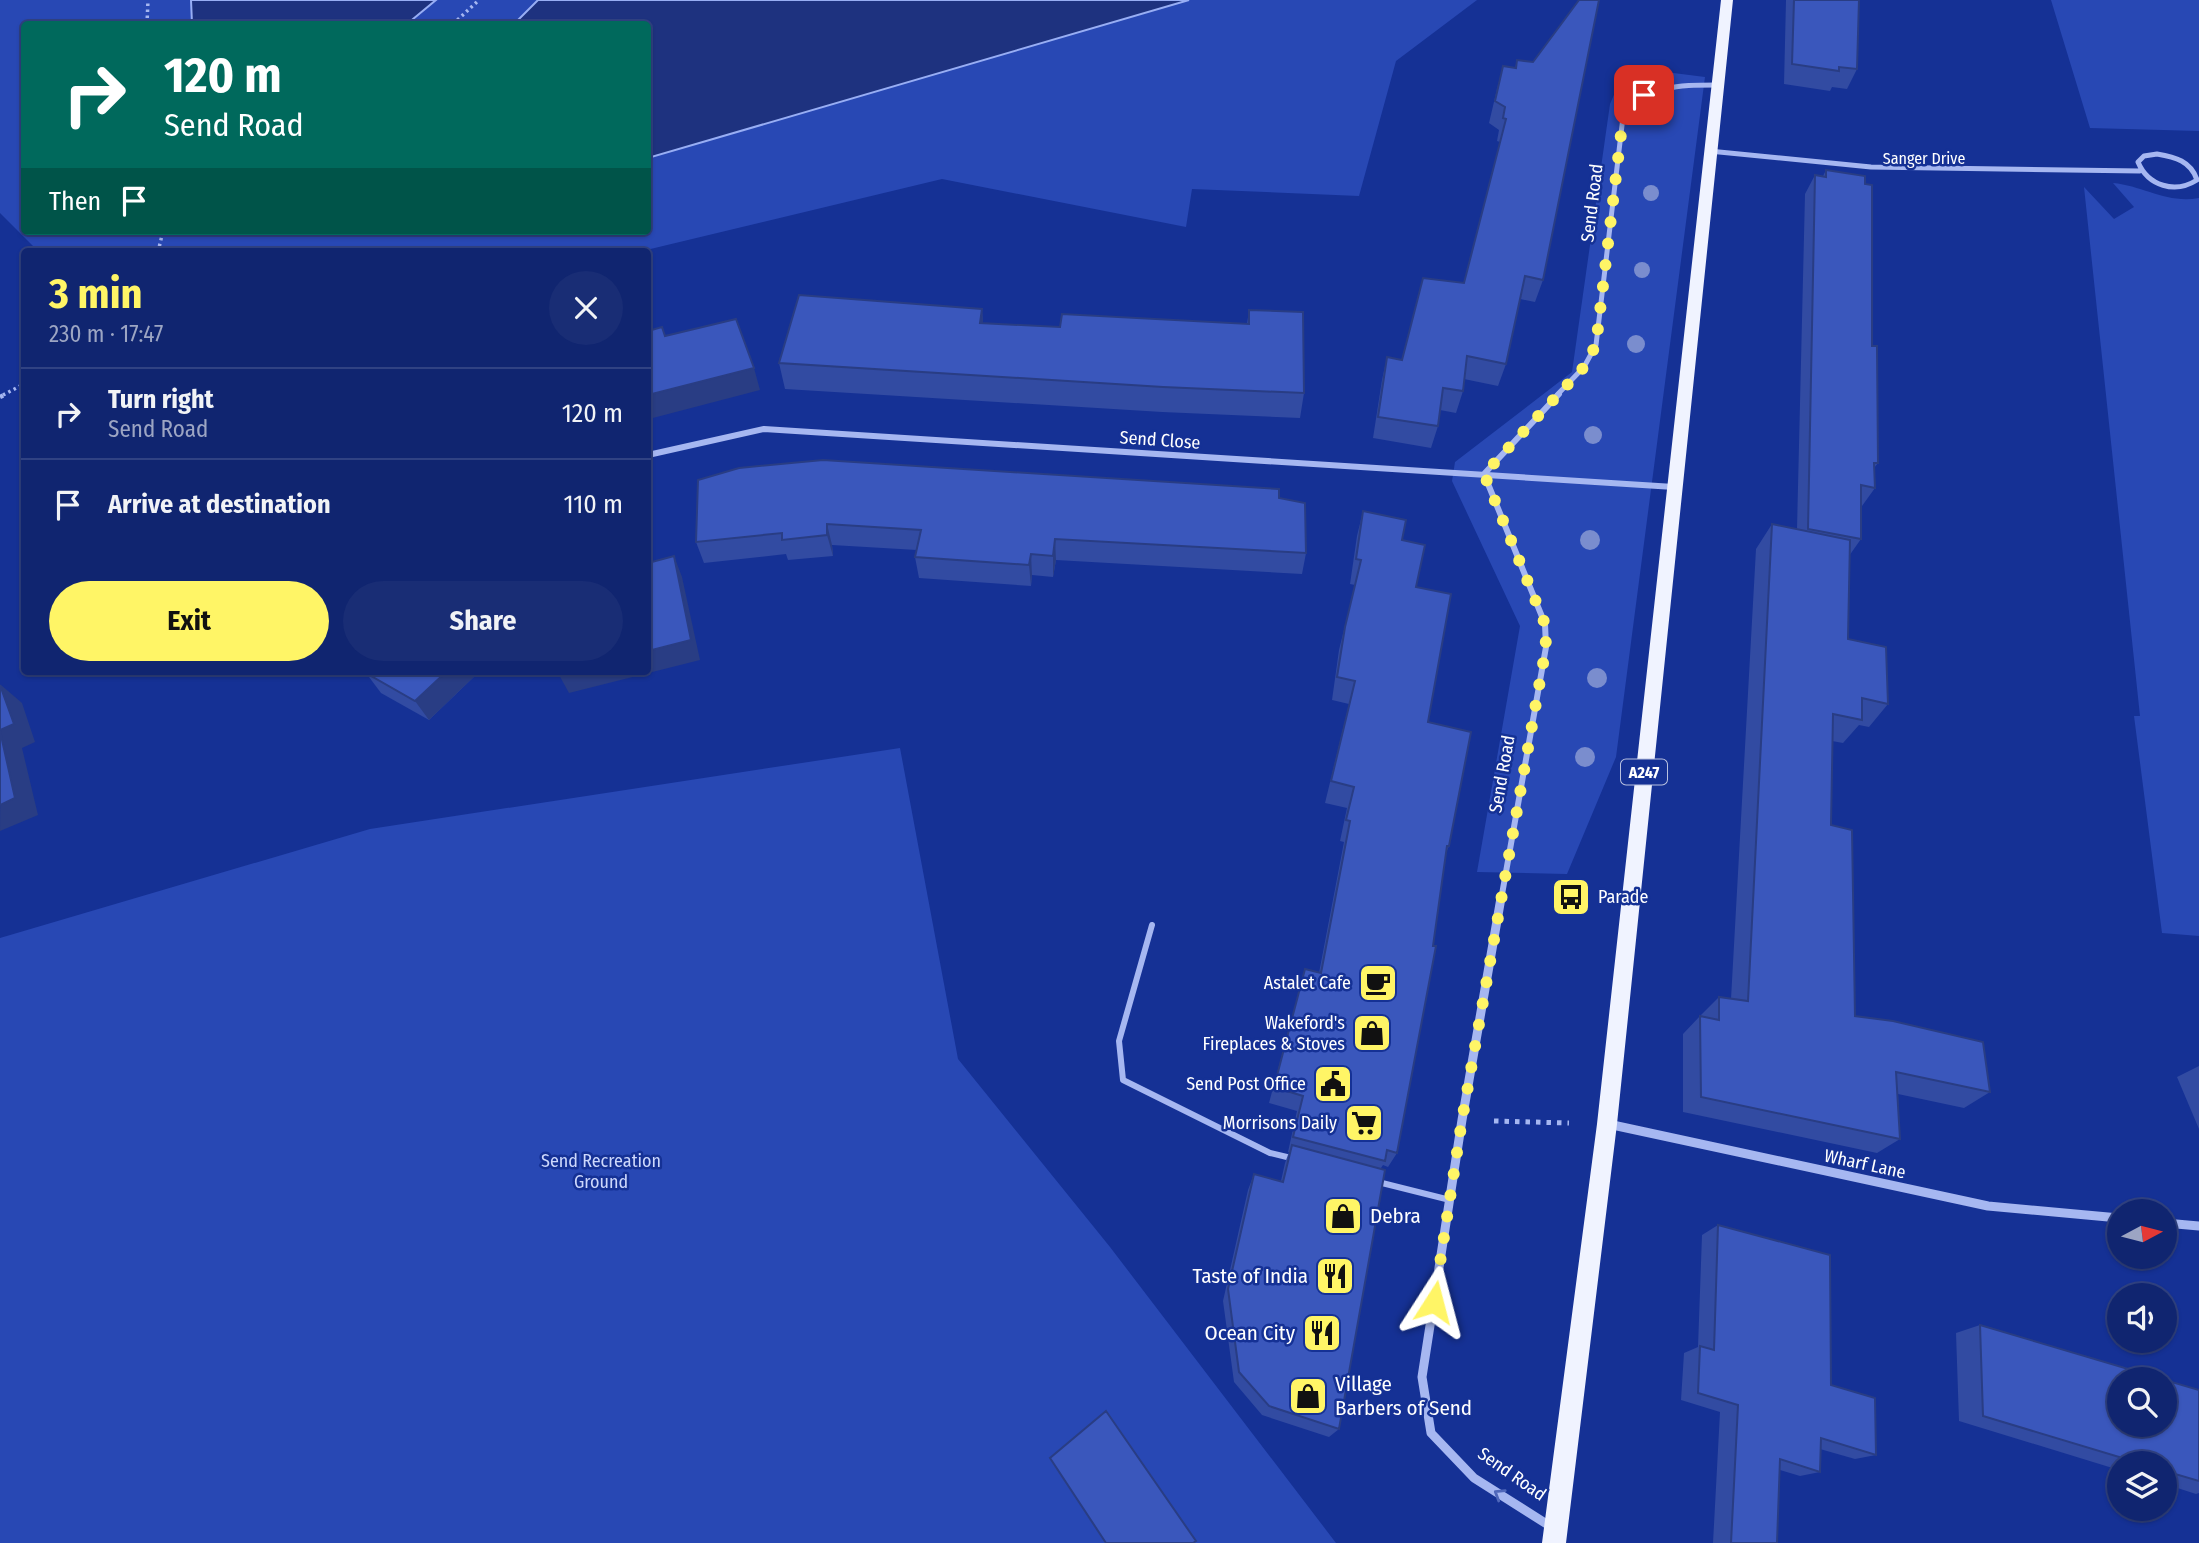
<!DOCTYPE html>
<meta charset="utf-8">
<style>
:root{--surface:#102570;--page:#192d75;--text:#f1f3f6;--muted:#9ca5c3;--line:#304283;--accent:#fff566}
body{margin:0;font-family:"Fira Sans Condensed",sans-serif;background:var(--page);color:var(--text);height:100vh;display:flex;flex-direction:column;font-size:26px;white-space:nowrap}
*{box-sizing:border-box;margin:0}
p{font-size:23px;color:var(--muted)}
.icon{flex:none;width:38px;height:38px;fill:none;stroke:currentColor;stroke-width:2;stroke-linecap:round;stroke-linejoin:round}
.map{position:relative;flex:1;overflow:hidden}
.drawer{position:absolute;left:21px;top:248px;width:630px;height:427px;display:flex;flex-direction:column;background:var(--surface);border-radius:7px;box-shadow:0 2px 5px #0004,0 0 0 2px var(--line)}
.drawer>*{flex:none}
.hud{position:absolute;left:21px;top:21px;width:630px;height:214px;border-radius:7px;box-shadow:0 2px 5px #0004,0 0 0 2px var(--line);background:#00695c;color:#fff;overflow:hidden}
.needle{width:46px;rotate:83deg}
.buttons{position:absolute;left:2107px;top:1199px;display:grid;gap:14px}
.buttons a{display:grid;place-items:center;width:70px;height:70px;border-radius:50%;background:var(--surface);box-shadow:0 2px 5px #0004,0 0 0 2px var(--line);font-size:35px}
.pin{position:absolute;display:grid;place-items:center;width:60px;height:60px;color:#fff;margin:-30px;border-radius:14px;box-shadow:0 4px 10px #0006}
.me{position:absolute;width:77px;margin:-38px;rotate:9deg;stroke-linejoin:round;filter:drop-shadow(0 0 5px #0008)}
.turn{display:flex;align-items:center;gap:24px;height:147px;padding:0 28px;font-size:32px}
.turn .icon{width:91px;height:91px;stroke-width:2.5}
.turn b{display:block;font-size:49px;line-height:60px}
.then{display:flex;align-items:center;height:66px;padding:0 28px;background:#0003;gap:14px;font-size:26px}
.round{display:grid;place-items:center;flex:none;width:74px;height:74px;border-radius:37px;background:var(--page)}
.head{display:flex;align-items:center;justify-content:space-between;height:119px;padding:0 28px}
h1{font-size:42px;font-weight:700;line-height:52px;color:var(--accent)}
.primary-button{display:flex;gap:14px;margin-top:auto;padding:14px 28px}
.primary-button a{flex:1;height:80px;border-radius:42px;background:var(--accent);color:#111;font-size:28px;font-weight:700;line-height:80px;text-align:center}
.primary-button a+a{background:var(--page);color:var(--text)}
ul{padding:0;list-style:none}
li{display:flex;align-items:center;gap:21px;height:91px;padding:0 28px;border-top:2px solid var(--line)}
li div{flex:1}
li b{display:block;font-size:26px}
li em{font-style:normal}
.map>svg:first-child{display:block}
.green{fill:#2848b4}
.water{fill:#1e327f;stroke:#98aef4;stroke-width:2}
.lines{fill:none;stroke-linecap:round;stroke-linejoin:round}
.path-far2{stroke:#a6b7f1;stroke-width:3.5;stroke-dasharray:2.5 3.5;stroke-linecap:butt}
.path-far1{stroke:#a6b7f1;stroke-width:4.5;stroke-dasharray:3.5 5;stroke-linecap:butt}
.path{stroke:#a6b7f1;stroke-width:5;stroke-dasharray:4.5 6;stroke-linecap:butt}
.lane{stroke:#a6b7f1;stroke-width:6}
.street-far2{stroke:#a6b7f1;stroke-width:5}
.street-far1{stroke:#a6b7f1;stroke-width:6}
.street{stroke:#a6b7f1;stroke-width:9}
.primary{fill:#f0f3ff;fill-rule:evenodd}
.tree{fill:#7a8dce}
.wall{fill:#324ba2}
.shaded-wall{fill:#293d84}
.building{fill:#3a57bc;stroke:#293d84;stroke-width:2}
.oneway{stroke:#4f67ba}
.route{stroke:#fff566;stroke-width:12;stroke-dasharray:0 21.6}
.labels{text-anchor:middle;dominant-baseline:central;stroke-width:5;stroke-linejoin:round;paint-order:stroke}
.far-street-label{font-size:16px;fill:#fff;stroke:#153195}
.shield{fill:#153195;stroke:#b9c1df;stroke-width:2}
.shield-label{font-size:16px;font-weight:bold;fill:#fff}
.street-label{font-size:18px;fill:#fff;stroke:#153195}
.poi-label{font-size:18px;fill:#fff;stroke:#153195;text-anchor:end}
.park-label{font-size:18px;fill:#cdd8fc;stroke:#153195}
.near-poi-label{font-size:21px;fill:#fff;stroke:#153195;text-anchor:start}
</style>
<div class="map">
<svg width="2199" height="1543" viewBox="0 0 2199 1543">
<rect width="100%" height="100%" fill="#153195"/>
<!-- green -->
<path class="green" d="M0,0H191L192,24H24V231H648V158L1189,0H1477L1396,61L1359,196L1192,189L1186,227L942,179L638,252H39L0,213Z
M436,0H538L514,24H407Z
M2051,0H2199V131L2090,128Z
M1626,67L1705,77L1616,757L1567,874L1477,872L1520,626L1452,481L1455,462L1572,372L1610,104Z
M2113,183C2144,186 2167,204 2199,198V936L2162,933L2134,716H2140L2084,187L2114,219L2134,207Z
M900,748L958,1059L1110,1247L1336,1543H0V938L370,829Z"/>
<!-- water -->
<path class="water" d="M191,0H436L407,24H192Z
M538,0H1189L648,158V24H514Z"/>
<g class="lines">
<!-- path-far2 -->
<path class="path-far2" d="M147,24L148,0
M453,24L479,0
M158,252L163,231
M3,395L24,384"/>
<!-- path-far1 -->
<path class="path-far1" d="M0,397L6,394"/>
<!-- path -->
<path class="path" d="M1494,1121L1569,1123"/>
<!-- lane -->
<path class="lane" d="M1152,925L1119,1041L1123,1080L1270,1153L1291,1158
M1378,1182L1450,1200"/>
<!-- street-far2 -->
<path class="street-far2" d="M1709,151L1871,167L2140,171
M2157,154C2175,157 2191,161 2197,180C2175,194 2148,186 2138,162L2144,156Z
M1557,395L1584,367L1596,345L1623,117C1655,85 1674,85 1717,85"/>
<!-- street-far1 -->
<path class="street-far1" d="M648,455L764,429L1674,487
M1501,900L1546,647L1545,624L1484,474L1559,394"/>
<!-- street -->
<path class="street" d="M1501,898L1462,1120L1422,1377L1431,1433L1474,1478L1553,1528
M1608,1124L1988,1206L2119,1218
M2165,1223L2199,1226"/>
<!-- primary -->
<path class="primary" d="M1721,0H1733L1617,1124L1566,1543H1542L1597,1124Z"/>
</g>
<!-- trees -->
<g class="tree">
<circle cx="1660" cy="100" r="7"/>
<circle cx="1651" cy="193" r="8"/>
<circle cx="1642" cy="270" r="8"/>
<circle cx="1636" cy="344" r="9"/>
<circle cx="1593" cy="435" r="9"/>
<circle cx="1590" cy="540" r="10"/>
<circle cx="1597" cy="678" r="10"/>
<circle cx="1585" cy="757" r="10"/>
</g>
<!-- wall -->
<path class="wall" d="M1786,0H1859L1857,69L1847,89L1832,87L1830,91L1784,84Z
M1517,60L1543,280L1535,302L1520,299L1506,364L1498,386L1464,379L1463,391L1456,413L1440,410L1438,426L1431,448L1373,438L1382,380L1387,357L1402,360L1464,283L1500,142L1497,141L1499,130L1489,123L1497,89L1503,66L1515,68Z
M1826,170L1872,346L1878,463L1874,468L1875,488L1862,506H1861V539L1849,556L1848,639L1888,704L1869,727L1859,725L1843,743L1832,741L1831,825L1855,1016L1990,1092L1964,1108L1898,1094L1900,1139L1877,1153L1683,1112V1034L1700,1016L1701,1017V1015L1719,997L1731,999L1756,549L1772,524L1797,529L1805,194L1815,175L1823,176Z
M982,309L983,324L1060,327L1247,324L1249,310L1304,393L1300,418L1162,412L785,389L779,363Z
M698,480L1279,498L1306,553L1302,574L1056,560L1053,577L1032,575L1031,586L919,578L915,557L917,550L832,545L833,556L788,560L786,554L704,563L696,542Z
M1363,511L1402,540L1416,587L1428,722L1449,846L1445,855L1397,1153L1388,1167L1383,1165L1381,1168L1339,1429L1329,1437L1262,1415L1234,1382L1223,1301L1248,1190L1254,1174L1281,1181L1285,1163L1289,1152H1288L1297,1111L1269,1103L1305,969L1319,973L1344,842L1340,841L1347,808L1325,803L1349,704L1332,700L1339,650L1355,585L1350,584L1357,536Z
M368,672H479L429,720L381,693L366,673Z
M2199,1066V1129L2177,1077Z
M1718,1225L1831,1385L1876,1455L1855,1459L1820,1449V1472L1800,1476L1780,1470L1777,1543H1713L1720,1412L1681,1400L1684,1353L1698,1347L1702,1235Z
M1980,1325L2199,1390V1493L2196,1494L2165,1484V1463H2119V1470L1959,1421L1956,1333Z
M1050,1458L1193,1543H1105L1052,1463Z"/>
<!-- shaded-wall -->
<path class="shaded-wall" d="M982,309L984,334L980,323Z
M754,368L760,390L649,419L648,414V395Z
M827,524L832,545L833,556L827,535Z
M1055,539L1056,560L1053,577V556Z
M1031,554L1032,575L1031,586L1029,565Z
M674,556L682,577L700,660L569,693L558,673L560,672H648V651Z
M446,672H479L429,720L415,701Z
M1,685L22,703L35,742L22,748L38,815L0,831Z"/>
<!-- building -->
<path class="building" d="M1579,0H1599L1543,280L1525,276L1506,364L1467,356L1463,391L1443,388L1438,426L1378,417L1387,357L1402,360L1423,278L1464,283L1506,119L1503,118L1505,107L1495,101L1503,66L1516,68L1517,60L1533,62Z
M1794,0H1859L1857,69L1839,67V71L1792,64Z
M1826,170L1865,176V184L1872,185V346H1877L1878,463H1874L1875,488L1861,485V539L1808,529L1815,175L1826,177Z
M799,295L982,309L980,323L1060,327L1062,314L1249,324V310L1303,312L1304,393L1163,387L779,363Z
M736,319L754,368L648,395V331L662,327L665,336Z
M823,460L1279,489V498L1305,503L1306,553L1055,539L1053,556L1031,554L1029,565L915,557L921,530L827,524V535L782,540V533L696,542L698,480L739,468Z
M1363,511L1406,520L1402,540L1425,545L1416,587L1451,594L1428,722L1471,732L1449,846H1447L1433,946H1436L1397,1153L1387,1150L1385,1161L1293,1137L1303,1096L1274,1087L1305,969L1321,973L1350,821L1346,820L1354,787L1331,781L1355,681L1337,677L1345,627L1361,560L1356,559Z
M1772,524L1850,540L1848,639L1886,647L1888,704L1862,698V720L1833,714L1831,825L1852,830L1855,1016L1893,1021L1983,1042L1990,1092L1896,1072L1900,1139L1701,1097L1700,1016L1719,1020V997L1748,1001Z
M674,556L691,640L648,651V563Z
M368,672H446L415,701L366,673Z
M0,685L14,724L0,730Z
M0,731L15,798L0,805Z
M1292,1145L1385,1170L1339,1429L1269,1406L1239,1372L1228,1289L1254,1174L1283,1182Z
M1718,1225L1830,1255L1831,1385L1875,1398L1876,1455L1821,1438L1820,1472L1780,1459L1777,1543H1731L1738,1405L1698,1393L1700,1346L1714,1350Z
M1980,1325L2162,1379H2119V1424H2165V1380L2199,1390V1481L2165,1471V1463H2139L1983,1416Z
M1106,1411L1196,1541L1193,1543H1106L1050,1458Z"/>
<!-- one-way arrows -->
<defs><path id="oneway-chevron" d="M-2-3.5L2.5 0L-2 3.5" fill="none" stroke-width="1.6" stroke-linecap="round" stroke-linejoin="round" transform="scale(1.75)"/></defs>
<use class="oneway" href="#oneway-chevron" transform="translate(1499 1494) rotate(-148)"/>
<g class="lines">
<!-- route -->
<path class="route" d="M1434,1302L1462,1120L1546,647L1545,624L1484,474L1584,367L1596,345L1623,117L1644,95"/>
</g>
<!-- icons -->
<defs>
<symbol id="bus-square" viewBox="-11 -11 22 22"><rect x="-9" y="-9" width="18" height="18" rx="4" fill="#fff566" stroke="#153195"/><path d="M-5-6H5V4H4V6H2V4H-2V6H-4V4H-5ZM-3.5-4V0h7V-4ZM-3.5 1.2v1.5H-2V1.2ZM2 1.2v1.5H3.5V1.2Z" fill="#111"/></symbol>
<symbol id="cafe-square" viewBox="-11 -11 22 22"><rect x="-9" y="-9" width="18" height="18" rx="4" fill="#fff566" stroke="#153195"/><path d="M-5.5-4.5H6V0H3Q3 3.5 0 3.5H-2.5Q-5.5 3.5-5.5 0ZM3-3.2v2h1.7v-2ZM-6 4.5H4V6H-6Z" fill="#111"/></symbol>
<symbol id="shop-square" viewBox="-11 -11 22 22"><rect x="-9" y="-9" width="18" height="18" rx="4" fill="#fff566" stroke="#153195"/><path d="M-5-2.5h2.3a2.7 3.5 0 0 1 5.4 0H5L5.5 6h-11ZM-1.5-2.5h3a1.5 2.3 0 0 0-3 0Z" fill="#111"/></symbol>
<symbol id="civic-square" viewBox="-11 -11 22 22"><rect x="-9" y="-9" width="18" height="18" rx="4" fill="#fff566" stroke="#153195"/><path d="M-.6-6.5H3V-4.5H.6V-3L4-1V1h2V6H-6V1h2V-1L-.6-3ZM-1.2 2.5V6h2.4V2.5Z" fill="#111"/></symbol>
<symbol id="supermarket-square" viewBox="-11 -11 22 22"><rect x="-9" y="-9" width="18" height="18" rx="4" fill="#fff566" stroke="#153195"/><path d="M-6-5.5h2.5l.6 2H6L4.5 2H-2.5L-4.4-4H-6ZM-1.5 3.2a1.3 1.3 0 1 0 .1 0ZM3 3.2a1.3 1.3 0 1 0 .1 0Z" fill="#111"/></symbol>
<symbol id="restaurant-square" viewBox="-11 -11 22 22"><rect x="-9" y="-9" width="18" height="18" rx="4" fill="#fff566" stroke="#153195"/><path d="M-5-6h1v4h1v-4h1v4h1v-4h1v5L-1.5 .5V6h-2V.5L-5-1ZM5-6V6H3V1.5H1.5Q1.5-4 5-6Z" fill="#111"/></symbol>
</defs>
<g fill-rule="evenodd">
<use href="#bus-square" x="1549" y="875" width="44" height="44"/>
<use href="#cafe-square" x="1356" y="961" width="44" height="44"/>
<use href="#shop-square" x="1350" y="1011" width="44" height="44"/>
<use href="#civic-square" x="1311" y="1062" width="44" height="44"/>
<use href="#supermarket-square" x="1342" y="1101" width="44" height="44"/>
<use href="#shop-square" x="1321" y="1194" width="44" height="44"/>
<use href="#restaurant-square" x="1313" y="1254" width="44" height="44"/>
<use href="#restaurant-square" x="1300" y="1311" width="44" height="44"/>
<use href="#shop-square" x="1286" y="1374" width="44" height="44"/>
</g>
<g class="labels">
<!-- far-street labels -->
<g class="far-street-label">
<text x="1924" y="158">Sanger Drive</text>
</g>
<!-- shield labels -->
<rect class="shield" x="1621" y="759.5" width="46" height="25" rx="5"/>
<g class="shield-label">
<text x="1644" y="772">A247</text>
</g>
<!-- street labels -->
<g class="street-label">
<text transform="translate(1592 203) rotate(-83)">Send Road</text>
<text transform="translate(1160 440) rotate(4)">Send Close</text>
<text transform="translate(1502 774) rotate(-80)">Send Road</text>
<text transform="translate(1865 1164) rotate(12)">Wharf Lane</text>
<text transform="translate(1512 1474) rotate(35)">Send Road</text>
</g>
<!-- poi labels -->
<g class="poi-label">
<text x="1598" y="897" text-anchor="start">Parade</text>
<text x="1351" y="983">Astalet Cafe</text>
<text x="1345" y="1023">Wakeford's<tspan x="1345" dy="21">Fireplaces &amp; Stoves</tspan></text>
<text x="1306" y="1084">Send Post Office</text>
<text x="1337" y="1123">Morrisons Daily</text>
</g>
<!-- park labels -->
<g class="park-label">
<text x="601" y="1161">Send Recreation<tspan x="601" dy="21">Ground</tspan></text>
</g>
<!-- near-poi labels -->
<g class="near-poi-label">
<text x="1370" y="1216">Debra</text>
<text x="1308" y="1276" text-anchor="end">Taste of India</text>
<text x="1295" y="1333" text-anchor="end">Ocean City</text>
<text x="1335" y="1384">Village<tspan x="1335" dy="24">Barbers of Send</tspan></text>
</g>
</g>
</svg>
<div class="buttons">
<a><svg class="needle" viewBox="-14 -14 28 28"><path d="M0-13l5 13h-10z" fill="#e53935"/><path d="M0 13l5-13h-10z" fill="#9ca5c3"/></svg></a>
<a><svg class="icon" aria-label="sound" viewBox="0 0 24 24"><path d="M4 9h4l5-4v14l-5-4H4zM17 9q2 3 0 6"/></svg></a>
<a><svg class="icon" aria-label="search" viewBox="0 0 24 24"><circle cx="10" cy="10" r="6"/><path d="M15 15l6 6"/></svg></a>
<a><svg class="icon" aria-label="layers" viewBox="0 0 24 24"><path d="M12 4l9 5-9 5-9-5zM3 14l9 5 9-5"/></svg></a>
</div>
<div class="pin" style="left:1644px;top:95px;background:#d93025"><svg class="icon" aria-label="arrive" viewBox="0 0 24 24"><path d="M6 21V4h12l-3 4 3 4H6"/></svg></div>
<svg class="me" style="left:1434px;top:1302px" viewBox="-20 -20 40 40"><path d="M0-17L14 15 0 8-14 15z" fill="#fff566" stroke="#fff" stroke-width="4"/></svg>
<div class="hud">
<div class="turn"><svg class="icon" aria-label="right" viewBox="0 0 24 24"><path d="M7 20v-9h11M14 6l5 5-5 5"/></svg><div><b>120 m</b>Send Road</div></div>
<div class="then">Then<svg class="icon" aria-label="arrive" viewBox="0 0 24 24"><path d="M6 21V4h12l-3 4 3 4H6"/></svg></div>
</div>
<section class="drawer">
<div class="head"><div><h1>3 min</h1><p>230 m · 17:47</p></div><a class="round"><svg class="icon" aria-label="close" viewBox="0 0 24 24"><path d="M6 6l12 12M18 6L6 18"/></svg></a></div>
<ul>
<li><svg class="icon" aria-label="right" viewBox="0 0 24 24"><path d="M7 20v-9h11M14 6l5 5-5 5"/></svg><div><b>Turn right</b><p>Send Road</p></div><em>120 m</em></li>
<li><svg class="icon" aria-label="arrive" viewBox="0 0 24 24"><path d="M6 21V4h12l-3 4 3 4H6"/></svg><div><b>Arrive at destination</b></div><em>110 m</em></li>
</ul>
<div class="primary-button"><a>Exit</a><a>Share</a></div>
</section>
</div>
